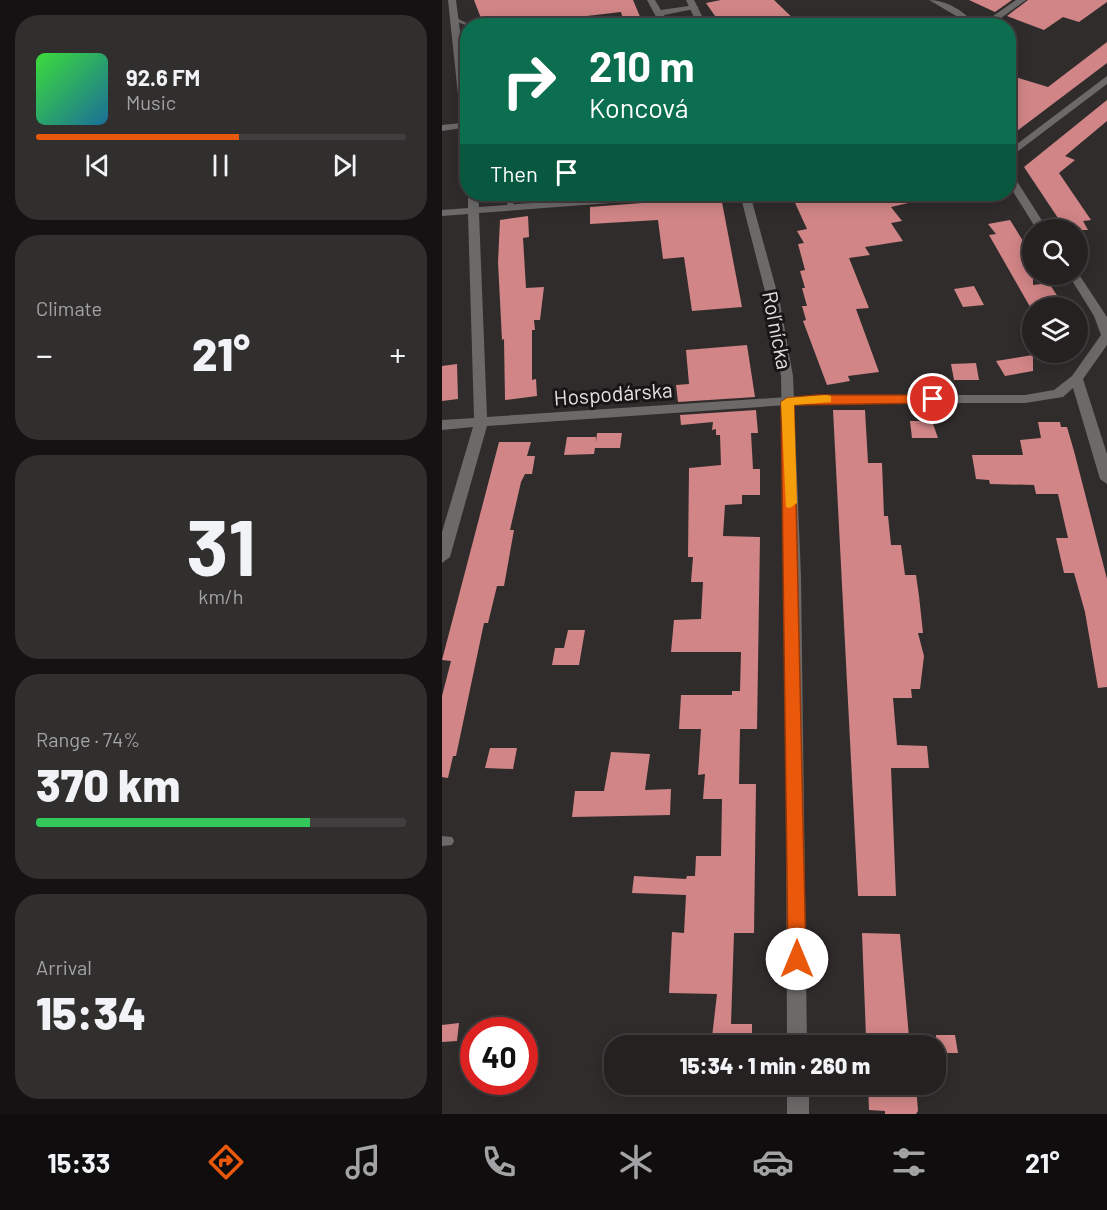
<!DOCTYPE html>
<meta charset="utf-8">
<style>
body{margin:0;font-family:Barlow,sans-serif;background:#312e2e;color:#f1f3f6;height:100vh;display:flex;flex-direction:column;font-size:22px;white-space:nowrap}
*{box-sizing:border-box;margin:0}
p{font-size:20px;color:#a3a3a5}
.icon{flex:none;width:33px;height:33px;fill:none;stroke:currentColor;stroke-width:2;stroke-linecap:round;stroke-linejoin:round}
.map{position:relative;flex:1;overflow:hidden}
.details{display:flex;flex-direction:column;gap:15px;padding:15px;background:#141212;width:442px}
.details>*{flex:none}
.banner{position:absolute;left:18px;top:18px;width:556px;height:183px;border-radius:24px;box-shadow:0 3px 15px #0003,0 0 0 2px #423e3f;background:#0b6e4f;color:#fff;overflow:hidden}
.fabs{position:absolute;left:580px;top:219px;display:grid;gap:12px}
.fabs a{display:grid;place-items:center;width:66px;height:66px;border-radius:50%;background:#252121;box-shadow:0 3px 15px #0003,0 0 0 2px #423e3f;font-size:30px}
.speed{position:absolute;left:18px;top:1017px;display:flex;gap:12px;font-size:30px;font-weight:700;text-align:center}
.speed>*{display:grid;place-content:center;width:78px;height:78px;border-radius:50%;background:#252121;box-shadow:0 3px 15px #0003,0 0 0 2px #423e3f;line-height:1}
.speed .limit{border:9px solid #d22;background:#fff;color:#111}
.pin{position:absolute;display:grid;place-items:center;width:51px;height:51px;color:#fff;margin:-26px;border:3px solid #fff;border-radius:50%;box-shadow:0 2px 6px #0007}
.me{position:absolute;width:66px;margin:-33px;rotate:0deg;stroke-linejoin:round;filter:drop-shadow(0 0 4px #0008)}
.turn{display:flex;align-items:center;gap:21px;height:126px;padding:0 30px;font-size:27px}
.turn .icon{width:78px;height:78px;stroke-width:2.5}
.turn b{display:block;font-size:42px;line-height:51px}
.then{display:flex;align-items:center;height:57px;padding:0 30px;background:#0003;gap:12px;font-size:22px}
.big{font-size:45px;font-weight:800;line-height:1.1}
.details .card{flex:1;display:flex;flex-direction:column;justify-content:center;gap:9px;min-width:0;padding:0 21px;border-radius:24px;background:#312e2e}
.details .dial{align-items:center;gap:0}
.dial b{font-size:78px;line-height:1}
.song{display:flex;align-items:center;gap:18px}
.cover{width:72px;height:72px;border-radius:9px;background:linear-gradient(135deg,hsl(120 70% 55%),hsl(200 70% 35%))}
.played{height:6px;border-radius:3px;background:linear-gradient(90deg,#ea580c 55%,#423e3f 55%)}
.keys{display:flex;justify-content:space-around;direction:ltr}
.heat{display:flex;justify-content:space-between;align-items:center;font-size:33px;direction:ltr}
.charge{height:9px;border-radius:4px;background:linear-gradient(90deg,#34c759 74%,#423e3f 0)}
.trip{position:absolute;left:162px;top:1035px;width:342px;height:60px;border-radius:24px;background:#252121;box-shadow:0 3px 15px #0003,0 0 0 2px #423e3f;font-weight:800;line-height:60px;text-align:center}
.dock{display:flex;height:96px;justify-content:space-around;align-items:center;background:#0f0d0d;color:#a3a3a5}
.dock .icon{width:42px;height:42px}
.dock .current{color:#ea580c}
.dock b{font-size:27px;color:#f1f3f6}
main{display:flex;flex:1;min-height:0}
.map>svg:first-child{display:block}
</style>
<main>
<section class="details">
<div class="card">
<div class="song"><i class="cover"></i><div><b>92.6 FM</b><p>Music</p></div></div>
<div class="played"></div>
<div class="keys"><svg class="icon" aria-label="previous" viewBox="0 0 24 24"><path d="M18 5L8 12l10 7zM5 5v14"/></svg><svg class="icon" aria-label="pause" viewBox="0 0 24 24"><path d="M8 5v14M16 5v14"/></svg><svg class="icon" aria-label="next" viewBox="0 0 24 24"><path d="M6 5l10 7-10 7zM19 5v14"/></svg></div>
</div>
<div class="card"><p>Climate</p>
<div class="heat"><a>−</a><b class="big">21°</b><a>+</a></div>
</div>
<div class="card dial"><b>31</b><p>km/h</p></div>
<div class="card"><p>Range · 74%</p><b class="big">370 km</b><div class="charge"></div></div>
<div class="card"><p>Arrival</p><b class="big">15:34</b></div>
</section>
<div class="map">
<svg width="665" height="1114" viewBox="0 0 665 1114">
<rect width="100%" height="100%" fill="#312c2c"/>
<g fill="#d18586">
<polygon points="32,0 191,0 202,26 183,26 179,12 102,21 104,26 42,26"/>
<polygon points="279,0 332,0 359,26 280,26 264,3"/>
<polygon points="527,0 570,0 553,12"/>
<polygon points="586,0 665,0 665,2 637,22 621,17 602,30 565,16"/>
<polygon points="665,42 665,63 567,137 567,75 606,87"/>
<polygon points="665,100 665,121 623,156 633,160 617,173 649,220 641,221 646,230 624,230 582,167"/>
<polygon points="349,194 475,194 475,201 449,207 460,221 449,223 461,241 423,247 428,255 407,258 427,308 414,309 437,372 406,376 408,381 385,385 361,321 364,320 360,306 365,306 360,288 363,288 358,271 363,270 356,244 362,243 355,231 365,229"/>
<polygon points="279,197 300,307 250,311 242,257 221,259 216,220 148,224 148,207"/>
<polygon points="86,216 87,237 81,238 84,288 102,287 98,320 92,320 93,330 90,330 90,380 94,379 95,396 63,400 62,339 60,340 56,262 58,220"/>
<polygon points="568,220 591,257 591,285 607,283 623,308 591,308 591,312 547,235 554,234 546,224"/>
<polygon points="532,286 542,305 521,307 512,289"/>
<polygon points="305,345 313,397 236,402 234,385 247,384 244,350"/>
<polygon points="591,355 591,371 563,376 554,361"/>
<polygon points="534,363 537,380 512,380 509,364"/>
<polygon points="15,364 16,399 0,401 0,366"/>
<polygon points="314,410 316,433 309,433 311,469 318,469 318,495 300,495 300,504 283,505 281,536 318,537 315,729 298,729 297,784 314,784 312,933 292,933 289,1024 310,1024 310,1046 269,1046 275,994 227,993 230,932 242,933 244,895 190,893 192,876 244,879 245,876 253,876 254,856 279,856 280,799 261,799 263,774 256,775 259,729 237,729 239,695 290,695 290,691 298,691 299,652 229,652 232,620 259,619 261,582 249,582 251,557 246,557 247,468 279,465 278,435 274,435 274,429 270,430 271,422 239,425 238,415"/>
<polygon points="391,410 423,410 426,463 440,463 442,516 446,516 449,545 459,545 463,575 474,575 477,596 481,633 476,633 482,656 478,689 469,689 470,698 451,698 455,745 485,746 487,768 449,768 454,896 416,896"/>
<polygon points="468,421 490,421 496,438 470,438"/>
<polygon points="596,422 618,422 619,427 625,427 632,451 665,579 665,687 656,688 643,612 632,573 622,573 614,538 626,538 616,494 594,494 592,485 548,484 547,480 534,479 530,455 581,455 578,440 599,438"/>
<polygon points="155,433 180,433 178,448 153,448 152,454 122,455 125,437 154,437 154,443"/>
<polygon points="57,442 89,442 85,456 93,456 90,474 83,474 79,482 68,530 72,530 62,586 55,586 46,623 42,623 14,756 11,756 6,778 0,777 0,696 9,661 0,660"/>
<polygon points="126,630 143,630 137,665 110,665 113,648 122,648"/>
<polygon points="48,748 75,748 71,769 43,768"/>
<polygon points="169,752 208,754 203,790 229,789 228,815 130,817 133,791 162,791"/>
<polygon points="420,933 458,934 467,1037 424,1037"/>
<polygon points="17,1023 15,1041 0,1042 0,1025"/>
<polygon points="494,1035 513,1035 516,1053 494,1053"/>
<polygon points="426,1084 474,1084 476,1111 474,1114 443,1114 443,1111 427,1110"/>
</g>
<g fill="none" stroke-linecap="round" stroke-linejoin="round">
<g fill="#6c6969" fill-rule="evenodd">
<polygon points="10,18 14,18 31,26 26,26 10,20"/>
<polygon points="66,194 72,194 71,208 68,210 65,208"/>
<polygon points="0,836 10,837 12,841 10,845 0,846"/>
</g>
<g fill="#6c6969" fill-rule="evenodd">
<polygon points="6,0 14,0 26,93 26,141 21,138 20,128 0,131 0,125 19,123"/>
<polygon points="205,0 213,0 219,10 253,5 257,8 222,15 228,26 219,26"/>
<path d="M487,0C503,0 525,11 532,26H523L521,20Z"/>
<polygon points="574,0 584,0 548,26 537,26"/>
<polygon points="665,76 665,84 567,158 567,150"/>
<polygon points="567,174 571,175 606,230 595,230 567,185"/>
<polygon points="26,194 36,194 37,207 212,194 252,194 247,197 37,213 45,417 375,395 583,395 612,390 630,376 659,335 652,316 626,274 636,273 665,317 665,345 641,379 665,454 665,484 658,479 631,388 621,397 583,403 375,403 45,426 8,557 0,563 0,532 31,427 0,430 0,420 32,418 26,214 0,216 0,210 26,208"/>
</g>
<g fill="#6c6969" fill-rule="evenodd">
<polygon points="244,0 252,0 265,26 256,26"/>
<polygon points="298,194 308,194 338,303 351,376 359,577 365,1046 345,1046 343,577 339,376 326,303"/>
<rect x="345" y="1084" width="22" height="30"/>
</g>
</g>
<polygon fill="#ea580c" stroke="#983908" stroke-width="1.5" points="375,395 491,395 497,399 491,403 352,405 364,959 362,966 355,968 349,966 346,959 339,402 345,398"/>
<polygon fill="#f59e0b" points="384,395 389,396 389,402 352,405 355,503 348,508 344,507 339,402 345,398"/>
<g text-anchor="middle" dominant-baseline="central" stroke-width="6" stroke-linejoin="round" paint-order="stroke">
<g font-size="21" fill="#e3e0e0" stroke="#171515">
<text transform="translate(336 330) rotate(79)">Roľnícka</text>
<text transform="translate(171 393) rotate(-4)">Hospodárska</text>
</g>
</g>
</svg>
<div class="fabs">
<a><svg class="icon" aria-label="search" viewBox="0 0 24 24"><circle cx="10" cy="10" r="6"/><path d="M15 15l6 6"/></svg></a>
<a><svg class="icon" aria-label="layers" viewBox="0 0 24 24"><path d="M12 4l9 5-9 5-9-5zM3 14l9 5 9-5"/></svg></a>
</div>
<div class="speed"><div class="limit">40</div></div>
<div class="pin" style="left:491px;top:399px;background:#d93025"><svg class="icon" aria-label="arrive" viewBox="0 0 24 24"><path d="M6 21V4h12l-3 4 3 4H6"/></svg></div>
<svg class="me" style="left:355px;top:959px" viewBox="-20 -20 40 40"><circle r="19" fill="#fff"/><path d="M0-13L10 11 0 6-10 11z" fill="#ea580c"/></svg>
<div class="trip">15:34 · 1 min · 260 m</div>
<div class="banner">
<div class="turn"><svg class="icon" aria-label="right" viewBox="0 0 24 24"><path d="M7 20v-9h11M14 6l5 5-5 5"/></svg><div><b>210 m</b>Koncová</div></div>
<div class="then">Then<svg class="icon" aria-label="arrive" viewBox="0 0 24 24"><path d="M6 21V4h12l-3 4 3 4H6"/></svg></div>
</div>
</div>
</main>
<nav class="dock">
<b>15:33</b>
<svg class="icon current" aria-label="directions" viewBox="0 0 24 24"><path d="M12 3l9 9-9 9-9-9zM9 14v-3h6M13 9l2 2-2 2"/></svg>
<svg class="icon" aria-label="music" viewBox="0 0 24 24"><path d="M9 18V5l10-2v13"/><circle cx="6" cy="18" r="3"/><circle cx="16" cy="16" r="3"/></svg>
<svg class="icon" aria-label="phone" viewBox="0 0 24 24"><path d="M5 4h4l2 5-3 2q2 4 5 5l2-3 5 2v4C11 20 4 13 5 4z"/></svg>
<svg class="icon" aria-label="climate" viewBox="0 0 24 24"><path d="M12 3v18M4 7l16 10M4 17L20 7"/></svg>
<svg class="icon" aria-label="car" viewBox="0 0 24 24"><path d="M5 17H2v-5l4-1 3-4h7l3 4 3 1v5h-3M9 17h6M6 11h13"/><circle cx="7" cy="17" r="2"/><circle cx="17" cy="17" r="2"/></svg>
<svg class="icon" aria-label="filters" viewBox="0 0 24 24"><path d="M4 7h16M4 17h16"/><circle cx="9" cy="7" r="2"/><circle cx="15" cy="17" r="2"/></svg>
<b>21°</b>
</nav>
